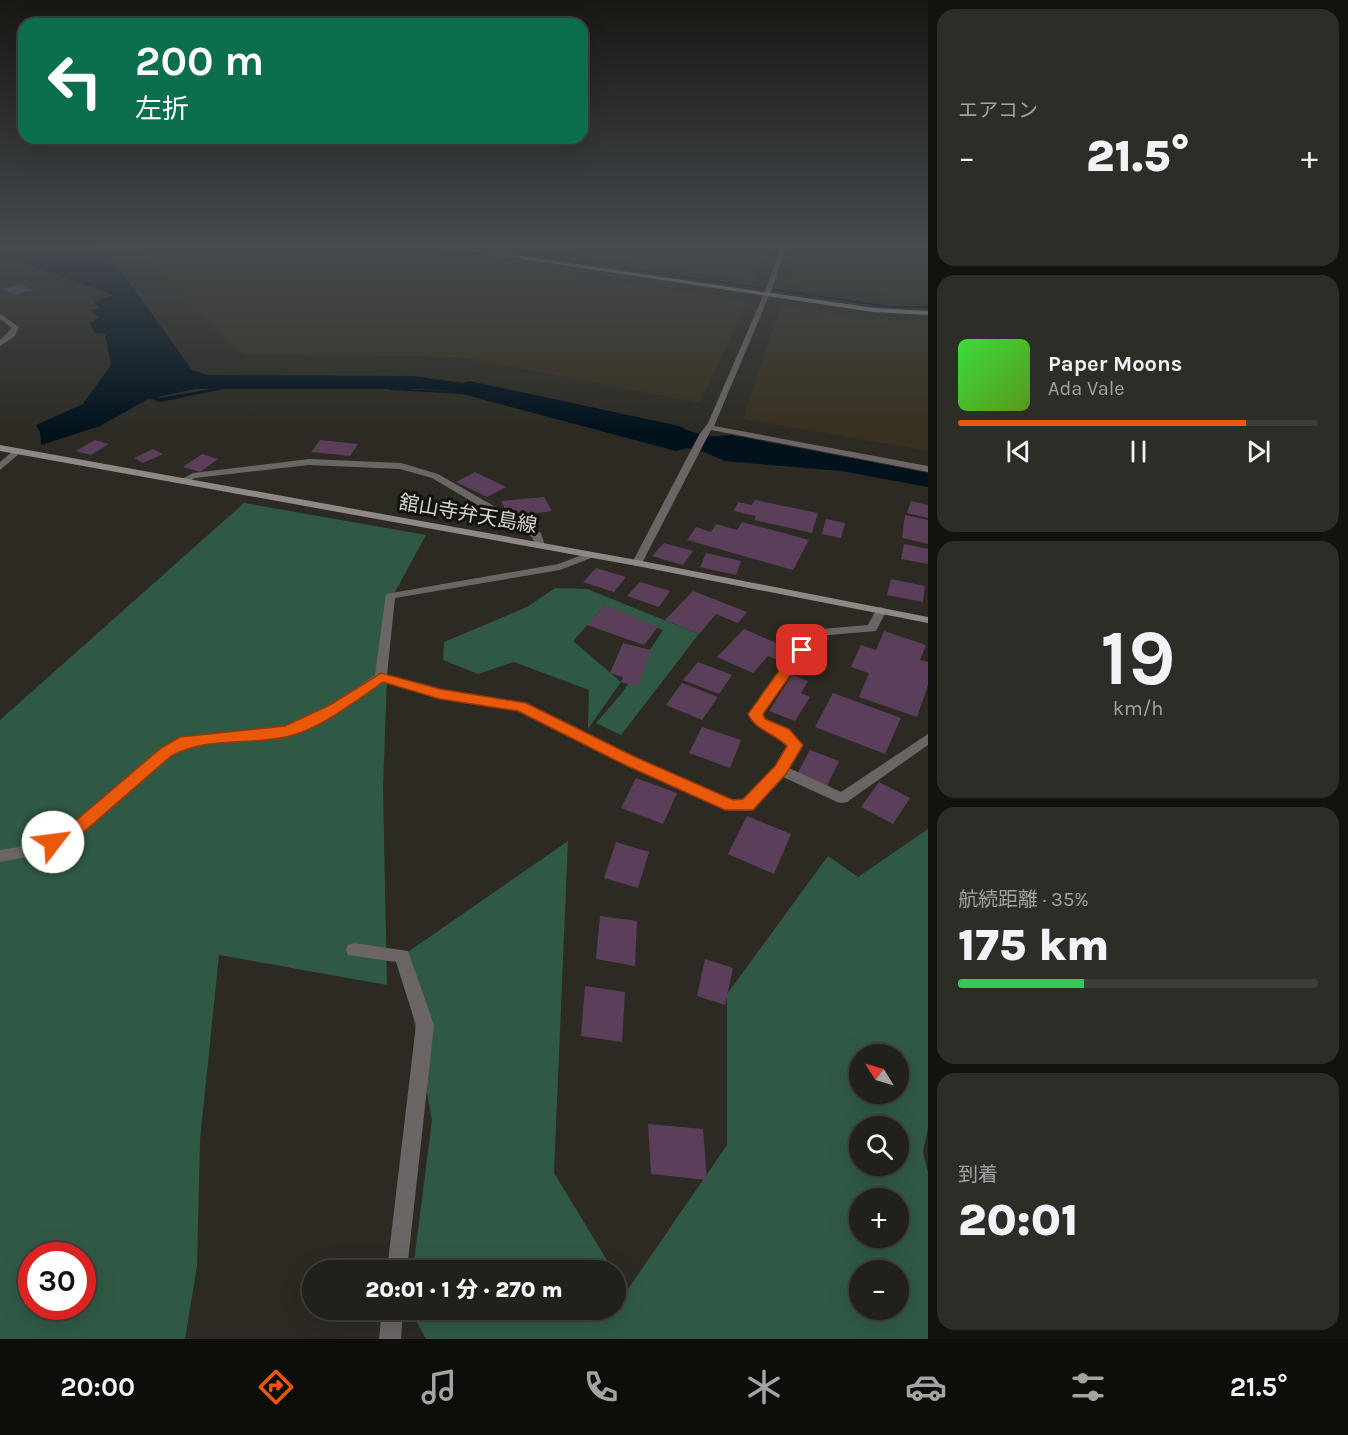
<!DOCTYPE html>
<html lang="ja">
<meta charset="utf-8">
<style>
body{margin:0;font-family:Karla,"Noto Sans JP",sans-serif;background:#2d2d27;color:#f1f3f6;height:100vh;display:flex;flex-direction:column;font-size:22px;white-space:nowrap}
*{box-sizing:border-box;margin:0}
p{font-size:20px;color:#a2a3a2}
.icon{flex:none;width:33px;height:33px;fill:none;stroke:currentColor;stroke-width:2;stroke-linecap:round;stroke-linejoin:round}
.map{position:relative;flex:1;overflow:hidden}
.drawer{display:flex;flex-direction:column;gap:9px;padding:9px;background:#12120e;width:420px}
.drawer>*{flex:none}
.banner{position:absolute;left:18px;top:18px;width:570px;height:126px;border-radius:18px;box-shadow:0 6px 24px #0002,0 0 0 2px #3e3e39;background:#0b6e4f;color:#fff;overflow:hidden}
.needle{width:39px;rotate:307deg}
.buttons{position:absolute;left:849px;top:1044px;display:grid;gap:12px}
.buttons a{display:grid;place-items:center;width:60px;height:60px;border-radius:50%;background:#21201a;box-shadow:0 6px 24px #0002,0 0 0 2px #3e3e39;font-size:30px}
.speed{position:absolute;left:18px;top:1242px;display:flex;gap:12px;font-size:30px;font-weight:700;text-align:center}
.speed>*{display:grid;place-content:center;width:78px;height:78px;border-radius:50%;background:#21201a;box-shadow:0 6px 24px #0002,0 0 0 2px #3e3e39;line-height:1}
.speed .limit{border:9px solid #d22;background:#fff;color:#111}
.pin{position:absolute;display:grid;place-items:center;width:51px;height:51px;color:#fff;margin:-26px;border-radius:12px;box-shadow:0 3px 9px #0006}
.me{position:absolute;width:66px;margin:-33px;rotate:60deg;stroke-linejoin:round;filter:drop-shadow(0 0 4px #0008)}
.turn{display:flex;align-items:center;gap:21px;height:126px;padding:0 18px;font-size:27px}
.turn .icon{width:78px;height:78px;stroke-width:2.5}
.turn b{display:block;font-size:42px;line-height:51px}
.big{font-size:45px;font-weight:800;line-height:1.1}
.drawer .card{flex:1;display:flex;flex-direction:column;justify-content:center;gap:9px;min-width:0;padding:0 21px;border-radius:18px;background:#2d2d27}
.drawer .dial{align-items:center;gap:0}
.dial b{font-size:78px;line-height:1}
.song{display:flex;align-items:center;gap:18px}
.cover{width:72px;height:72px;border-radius:9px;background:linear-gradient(135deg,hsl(120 70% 55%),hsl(90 70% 35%))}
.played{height:6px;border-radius:3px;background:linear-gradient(90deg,#ea580c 80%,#3e3e39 80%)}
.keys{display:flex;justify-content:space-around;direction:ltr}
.heat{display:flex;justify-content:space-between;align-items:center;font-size:33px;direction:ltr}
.charge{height:9px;border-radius:4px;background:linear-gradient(90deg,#34c759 35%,#3e3e39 0)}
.trip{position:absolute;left:302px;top:1260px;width:324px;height:60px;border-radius:30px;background:#21201a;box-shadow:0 6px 24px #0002,0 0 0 2px #3e3e39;font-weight:800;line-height:60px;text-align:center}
.tabs{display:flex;height:96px;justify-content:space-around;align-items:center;background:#0d0d0a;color:#a2a3a2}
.tabs .icon{width:42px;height:42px}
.tabs .selected{color:#ea580c}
.tabs b{font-size:27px;color:#f1f3f6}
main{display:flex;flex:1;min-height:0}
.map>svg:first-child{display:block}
</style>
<main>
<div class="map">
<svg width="928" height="1339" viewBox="0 0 928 1339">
<rect width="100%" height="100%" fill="#2c2a22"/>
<g fill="#383020">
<polygon points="136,245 368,245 747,301 700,403 461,357 248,355 236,351"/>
<polygon points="504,245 768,245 753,281"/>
<polygon points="800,245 928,245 928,298 818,291 793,286 790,279"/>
<polygon points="781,306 851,317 928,323 928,451 743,419"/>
</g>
<g fill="#305945" fill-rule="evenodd">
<path d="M244,503L426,535L395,592L390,597L383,788L387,985L219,955L200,1140L197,1266L185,1339H0V720ZM32,1256H82V1306H32Z"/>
<polygon points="555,588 587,589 699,634 621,735 596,723 622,693 663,630 605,605 573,641 621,682 588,729 589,690 514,662 478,674 443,660 444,642 527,607"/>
<path d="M928,829V1127L923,1152L928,1173V1339H426L410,1310H615V1274L626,1292L727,1145V994L828,856L858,877ZM860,1054H898V1094H860ZM860,1126H898V1166H860ZM860,1198H898V1238H860ZM860,1270H898V1310H860Z"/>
<polygon points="568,841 554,1173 613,1270 413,1270 432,1120 402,956"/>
</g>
<path fill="#01121d" d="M0,245H97L131,285L192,370L207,375L413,376L463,383L469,381L679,426C697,435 710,438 731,435L928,473V487L842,471L725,461L704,452L687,448L676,451L451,391L418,389H195L148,399L100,426L41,445L40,432L36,425L83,404L111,365L105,334L95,333L90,323L99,318L91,310L100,307L93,302L114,295L12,260L0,259Z"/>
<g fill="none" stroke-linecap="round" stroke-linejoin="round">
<g fill="#01121d" fill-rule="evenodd">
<polygon points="458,245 468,245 765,288 763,289"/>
<polygon points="775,289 891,306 928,306 928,308 891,308 776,291 775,291"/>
<polygon points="222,387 224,387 224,389 160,402 148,398 152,390 154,389 156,390 154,397 160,398"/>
<polygon points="388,388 465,392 467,393 465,394 390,390 388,389"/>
</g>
</g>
<g fill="#5b3f5a">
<polygon points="22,284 33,290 15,295 2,289"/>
<polygon points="95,440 109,444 91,455 76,451"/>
<polygon points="320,440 358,444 350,456 311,452"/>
<polygon points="153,449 163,454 143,463 134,458"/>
<polygon points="202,454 218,459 200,472 183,467"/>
<polygon points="475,472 506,487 487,497 456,482"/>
<polygon points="544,497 552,511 509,517 501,501"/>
<polygon points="755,500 818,513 812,533 754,520 756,516 734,511 738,502 752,505"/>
<polygon points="911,501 928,505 928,518 907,513"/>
<polygon points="905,515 928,520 928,544 902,538"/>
<polygon points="826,519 845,523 841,538 822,534"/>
<polygon points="742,522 809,540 793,570 687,540 696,527 711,532 716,524 737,530"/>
<polygon points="664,543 693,551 683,565 652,556"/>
<polygon points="904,544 928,549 928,564 901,559"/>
<polygon points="706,553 741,561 736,575 700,567"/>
<polygon points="596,568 626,577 614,592 583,582"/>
<polygon points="891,579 925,586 923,602 887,595"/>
<polygon points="640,582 670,591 659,607 627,596"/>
<polygon points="693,591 747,612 738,623 716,614 699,634 665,620"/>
<polygon points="605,605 658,627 644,645 587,625"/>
<polygon points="744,629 788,648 778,660 768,656 753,673 717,657"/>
<polygon points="884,631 926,645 920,660 928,662 928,685 917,717 859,697 869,673 851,667 861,645 876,650"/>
<polygon points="623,643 651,650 638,686 621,682 623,677 610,673"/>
<polygon points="698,662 732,675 719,694 683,680"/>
<polygon points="792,675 808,681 801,693 810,697 795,721 769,711"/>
<polygon points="682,683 718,697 702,720 666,705"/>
<polygon points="833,693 901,718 885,754 815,727"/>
<polygon points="702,727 741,740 730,768 689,753"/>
<polygon points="810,750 839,761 827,786 797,774"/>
<polygon points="636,778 677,793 663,824 621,808"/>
<polygon points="879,782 910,798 893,824 861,807"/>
<polygon points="747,816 791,834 774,874 728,854"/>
<polygon points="616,842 649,852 638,888 604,878"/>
<polygon points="600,916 637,921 635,966 596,959"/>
<polygon points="705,959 733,968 725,1005 697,996"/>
<polygon points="585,986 625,992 622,1042 581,1036"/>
<polygon points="648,1124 703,1129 707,1180 651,1174"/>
</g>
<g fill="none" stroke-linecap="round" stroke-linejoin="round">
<g fill="#6b6665" fill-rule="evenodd">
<polygon points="781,245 787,245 772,289 714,426 928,466 928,472 711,430 642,563 637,566 633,565 632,563 699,435 708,423 766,289"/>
<polygon points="0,314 19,327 15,336 0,346 0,340 12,328 0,319"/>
<polygon points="17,448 21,451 20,453 0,470 0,462"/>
<polygon points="309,459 401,463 438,474 541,533 545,546 544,548 536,548 532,537 432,478 400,469 309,465 195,478 183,484 178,481 193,473"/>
<path d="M590,552L595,555L594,557L560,570L395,598L387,675L440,690L525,704L633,757L732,801H744L776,766L788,746C775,732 757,731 749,714L751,711L809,630L868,625L877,608L881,607L887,610L876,631L817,636L761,714L764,719L788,730L802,745L789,768L841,792L928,734V745L847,802L842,803L837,802L783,777L752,810L747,811L726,810L623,763L518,711L440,698L383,682L339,711L293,734L188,745L171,755L77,836L39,855L0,862V850L32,845L67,828L161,749L180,738L286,727L331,705L375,675L386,594L558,564Z"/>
<polygon points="354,943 408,951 434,1025 407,1270 387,1270 416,1025 396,962 348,955 346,950 348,945"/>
<polygon points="382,1310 403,1310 401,1339 379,1339"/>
</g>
<g fill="#8f8886" fill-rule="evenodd">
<polygon points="431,245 446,245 873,308 928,311 928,315 873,312"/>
<polygon points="0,445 637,560 928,617 928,623 637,566 0,451"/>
</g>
</g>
<linearGradient id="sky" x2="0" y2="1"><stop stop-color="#181713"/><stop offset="0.57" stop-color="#454a4f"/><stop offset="1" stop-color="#454a4f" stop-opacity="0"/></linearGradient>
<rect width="928" height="432" fill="url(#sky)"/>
<path fill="#ea580c" stroke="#983908" stroke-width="1.5" d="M802,645L808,650L763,714L765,719L789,729L803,745L786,774L753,810H725L623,764L518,711L440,699L383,682C356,701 321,728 290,736C251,746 207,736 171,756L78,837L53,848L47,846L45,842L47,837L67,828L161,748L180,737L285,726L330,705L381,673L440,689L526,703L633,756L733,800L743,799L775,766L787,746C774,733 756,731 748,714L797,646Z"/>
<g text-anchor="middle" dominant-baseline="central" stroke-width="6" stroke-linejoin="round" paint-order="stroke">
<g font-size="20" fill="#d7d5d1" stroke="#13120f">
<text transform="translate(468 514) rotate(10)">舘山寺弁天島線</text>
</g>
</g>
</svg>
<div class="buttons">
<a><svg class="needle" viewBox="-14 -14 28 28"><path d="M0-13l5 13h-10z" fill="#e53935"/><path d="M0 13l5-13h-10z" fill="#a2a3a2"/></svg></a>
<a><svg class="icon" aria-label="search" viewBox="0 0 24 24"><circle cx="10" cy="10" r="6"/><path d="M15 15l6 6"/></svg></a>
<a>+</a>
<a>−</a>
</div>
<div class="speed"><div class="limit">30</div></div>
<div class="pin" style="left:802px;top:650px;background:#d93025"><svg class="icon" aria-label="arrive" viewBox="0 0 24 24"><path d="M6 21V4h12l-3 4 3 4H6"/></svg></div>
<svg class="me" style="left:53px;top:842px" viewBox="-20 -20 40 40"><circle r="19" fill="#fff"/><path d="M0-13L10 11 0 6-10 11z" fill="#ea580c"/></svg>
<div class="trip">20:01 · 1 分 · 270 m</div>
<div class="banner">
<div class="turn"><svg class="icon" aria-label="left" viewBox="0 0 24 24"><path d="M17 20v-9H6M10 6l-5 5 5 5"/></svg><div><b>200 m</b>左折</div></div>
</div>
</div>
<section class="drawer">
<div class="card"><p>エアコン</p>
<div class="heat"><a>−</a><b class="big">21.5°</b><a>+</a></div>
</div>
<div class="card">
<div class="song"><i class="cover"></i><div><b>Paper Moons</b><p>Ada Vale</p></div></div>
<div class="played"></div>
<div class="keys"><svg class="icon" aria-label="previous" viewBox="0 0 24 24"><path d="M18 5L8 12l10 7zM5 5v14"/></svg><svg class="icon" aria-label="pause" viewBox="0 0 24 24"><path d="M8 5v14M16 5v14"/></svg><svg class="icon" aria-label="next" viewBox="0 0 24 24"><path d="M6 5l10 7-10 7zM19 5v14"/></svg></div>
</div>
<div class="card dial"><b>19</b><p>km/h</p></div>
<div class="card"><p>航続距離 · 35%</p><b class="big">175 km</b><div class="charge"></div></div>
<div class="card"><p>到着</p><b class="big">20:01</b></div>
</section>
</main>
<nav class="tabs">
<b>20:00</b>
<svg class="icon selected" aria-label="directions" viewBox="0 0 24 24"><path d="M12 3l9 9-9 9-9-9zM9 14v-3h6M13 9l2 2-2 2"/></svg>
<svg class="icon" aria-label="music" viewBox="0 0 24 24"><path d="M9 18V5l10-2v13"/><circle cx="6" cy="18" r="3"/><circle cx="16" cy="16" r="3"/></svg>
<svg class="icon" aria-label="phone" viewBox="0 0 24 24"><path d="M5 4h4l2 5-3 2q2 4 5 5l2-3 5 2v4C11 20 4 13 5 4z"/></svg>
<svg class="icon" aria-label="climate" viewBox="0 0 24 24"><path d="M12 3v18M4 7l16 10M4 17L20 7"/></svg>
<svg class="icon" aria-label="car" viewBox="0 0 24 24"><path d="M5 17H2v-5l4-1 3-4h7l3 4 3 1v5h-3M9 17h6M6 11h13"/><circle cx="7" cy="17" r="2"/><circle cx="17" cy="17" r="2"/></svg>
<svg class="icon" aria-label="filters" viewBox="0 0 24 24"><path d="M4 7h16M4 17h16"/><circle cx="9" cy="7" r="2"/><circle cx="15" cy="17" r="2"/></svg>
<b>21.5°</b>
</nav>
